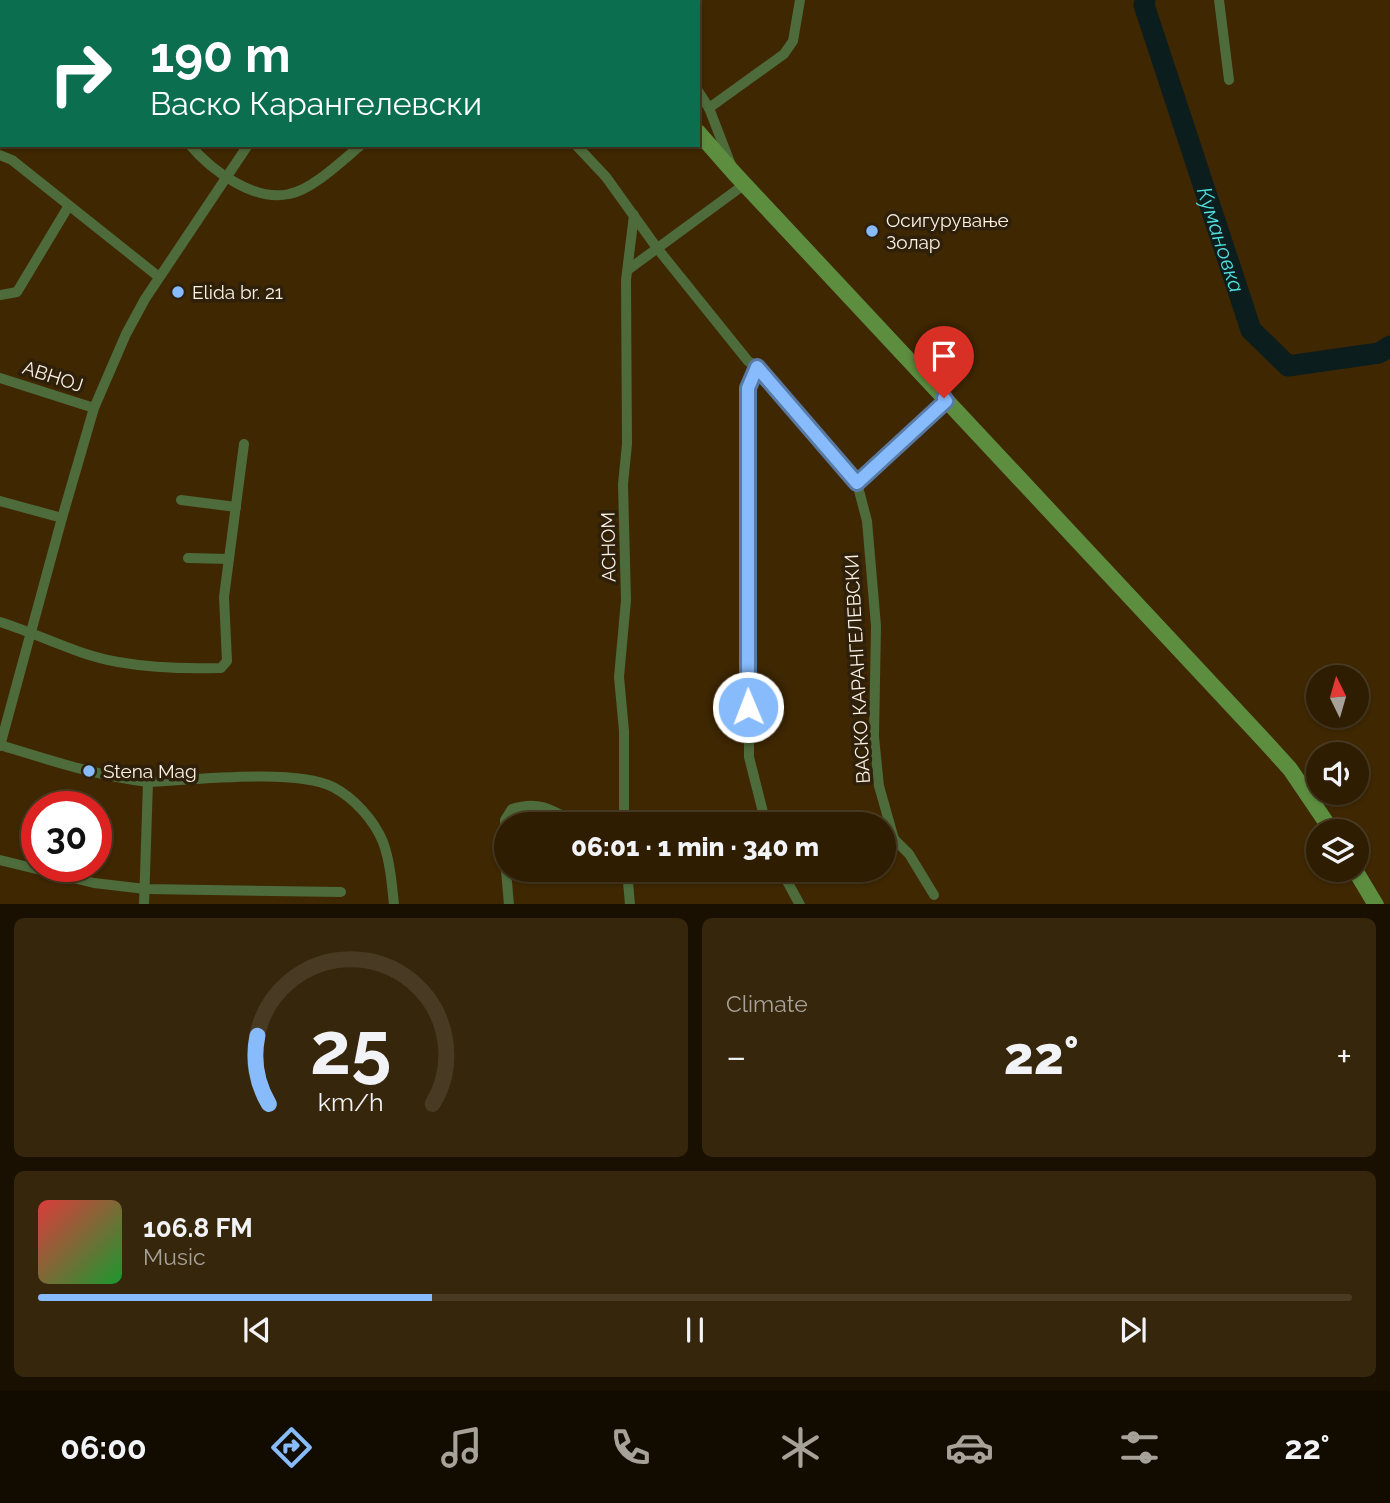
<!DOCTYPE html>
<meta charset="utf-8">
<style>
body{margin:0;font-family:Raleway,sans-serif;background:#36260b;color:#f1f3f6;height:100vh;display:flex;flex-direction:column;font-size:26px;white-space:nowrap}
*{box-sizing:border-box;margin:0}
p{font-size:23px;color:#a7a299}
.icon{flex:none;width:38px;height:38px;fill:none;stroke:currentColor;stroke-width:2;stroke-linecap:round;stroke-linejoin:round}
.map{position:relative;height:904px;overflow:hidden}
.drawer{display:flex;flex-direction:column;gap:14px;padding:14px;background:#191001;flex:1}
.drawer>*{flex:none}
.banner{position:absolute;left:0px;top:0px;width:700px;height:147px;box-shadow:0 2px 5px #0004,0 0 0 2px #493b23;background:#0b6e4f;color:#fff;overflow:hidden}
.needle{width:46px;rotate:355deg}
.controls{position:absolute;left:1306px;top:665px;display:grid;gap:14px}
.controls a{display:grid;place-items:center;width:63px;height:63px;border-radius:50%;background:#2e1d01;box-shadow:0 2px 5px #0004,0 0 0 2px #493b23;font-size:35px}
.speed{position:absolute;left:21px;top:791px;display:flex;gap:14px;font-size:35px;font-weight:700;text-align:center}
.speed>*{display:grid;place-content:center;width:91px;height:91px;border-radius:50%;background:#2e1d01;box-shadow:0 2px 5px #0004,0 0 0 2px #493b23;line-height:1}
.speed .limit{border:10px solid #d22;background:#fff;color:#111}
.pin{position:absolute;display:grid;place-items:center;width:60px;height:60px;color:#fff;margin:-72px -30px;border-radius:50% 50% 50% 0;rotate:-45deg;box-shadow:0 0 7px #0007}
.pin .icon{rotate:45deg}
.me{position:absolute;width:77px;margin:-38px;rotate:359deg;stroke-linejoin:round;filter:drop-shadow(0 0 5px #0008)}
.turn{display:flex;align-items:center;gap:24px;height:147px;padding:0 35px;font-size:32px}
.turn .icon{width:91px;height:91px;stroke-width:2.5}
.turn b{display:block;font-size:49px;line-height:60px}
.big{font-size:52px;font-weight:800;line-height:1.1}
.drawer .tile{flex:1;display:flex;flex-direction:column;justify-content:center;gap:10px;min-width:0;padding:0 24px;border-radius:10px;background:#36260b}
.drawer .dial{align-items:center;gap:0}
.dial svg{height:182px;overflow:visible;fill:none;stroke:#493b23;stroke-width:7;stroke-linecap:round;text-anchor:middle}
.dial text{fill:#f1f3f6;stroke:none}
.song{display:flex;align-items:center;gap:21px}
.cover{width:84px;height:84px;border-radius:10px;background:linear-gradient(135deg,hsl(0 70% 55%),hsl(130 70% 35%))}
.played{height:7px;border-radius:4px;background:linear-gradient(90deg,#87bbfc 30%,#493b23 30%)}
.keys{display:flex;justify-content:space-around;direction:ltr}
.heat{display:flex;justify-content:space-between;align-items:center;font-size:38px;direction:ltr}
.drawer .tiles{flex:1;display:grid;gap:14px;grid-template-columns:1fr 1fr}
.tile:last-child{grid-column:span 2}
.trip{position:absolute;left:494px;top:812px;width:402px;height:70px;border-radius:35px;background:#2e1d01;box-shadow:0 2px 5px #0004,0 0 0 2px #493b23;font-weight:800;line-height:70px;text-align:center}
.dock{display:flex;height:112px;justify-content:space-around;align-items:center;background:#120c00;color:#a7a299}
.dock .icon{width:49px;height:49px}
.dock .on{color:#87bbfc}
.dock b{font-size:32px;color:#f1f3f6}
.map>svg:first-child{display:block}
</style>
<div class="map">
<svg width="1390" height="905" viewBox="0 0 1390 905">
<rect width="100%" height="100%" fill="#3e2701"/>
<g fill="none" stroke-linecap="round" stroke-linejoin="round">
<path stroke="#0b1d1d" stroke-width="21" id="s1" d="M1145,0L1144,5L1251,330L1288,366L1379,353L1390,346"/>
<g stroke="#4d6b3b" stroke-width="10">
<polyline points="286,0 288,2"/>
<polyline points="1219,0 1229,80"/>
<polyline points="392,2 395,0"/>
<polyline points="0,16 2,16"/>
<polyline points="698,91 709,108 731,165"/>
<polyline points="709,108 784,54 793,41 800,0"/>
<path d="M190,145C211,170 254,202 289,194C312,190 343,160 361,145"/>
<polyline points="576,145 606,177 657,248 748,361 757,367 748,388 749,757 766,824"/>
<polyline points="0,155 12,160 159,277"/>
<polyline points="629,269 745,184"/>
<polyline points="0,295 17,292 68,207"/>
<polyline points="757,367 857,483 867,521 876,626 874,737 879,786 894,839"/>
<polyline points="0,378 94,408"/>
<polyline points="857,483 946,401"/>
<polyline points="181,500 236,507"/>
<polyline points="0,501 62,518"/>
<polyline points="188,558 229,559"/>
<path d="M0,622C39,634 77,655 118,662C152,668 187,669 221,668L227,661L224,597L244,444"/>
<path d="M0,745C49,760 97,776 148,782C191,780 297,768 333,787C354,798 374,820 383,842C390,861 392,884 394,905"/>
<polyline points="0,746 62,518 94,408 126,334 145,299 248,145"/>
<polyline points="624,824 624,731 619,677 626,600 623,484 627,444 626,280 634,215"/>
<polyline points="884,842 894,839 909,854 934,895"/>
<polyline points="0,860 94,883 145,889 341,892"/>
<path d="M506,864L505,820L512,809C539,800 553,810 577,824"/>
<polyline points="506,870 509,905"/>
<polyline points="627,870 630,905"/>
<polyline points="713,870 770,870"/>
<polyline points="781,870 800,905"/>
<polyline points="144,905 148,782"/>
</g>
<g stroke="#5d8e3f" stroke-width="16">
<polyline points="583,0 584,2"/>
<polyline points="600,0 601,2"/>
<polyline points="698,132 734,173 1260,736 1290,769 1332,831"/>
<polyline points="1355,870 1376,905"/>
</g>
</g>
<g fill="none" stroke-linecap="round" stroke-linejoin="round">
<g stroke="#587aa4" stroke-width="18">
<polyline id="route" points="748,707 748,388 757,367 857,483 946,401 944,398"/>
</g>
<use href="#route" stroke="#87bbfc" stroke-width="12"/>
</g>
<g fill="#87bbfc" stroke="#2e200a" stroke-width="2.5">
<circle cx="872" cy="231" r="7"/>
<circle cx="178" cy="292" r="7"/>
<circle cx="89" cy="771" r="7"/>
</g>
<g text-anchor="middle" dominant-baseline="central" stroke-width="7" stroke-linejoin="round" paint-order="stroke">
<g font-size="19" fill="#fcf2e5" stroke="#2e200a" text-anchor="start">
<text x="886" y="220">Осигурување<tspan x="886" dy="22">Золар</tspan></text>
<text x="192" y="292">Elida br. 21</text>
<text x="103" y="771">Stena Mag</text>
</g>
<g font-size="19" fill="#fcf2e5" stroke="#2e200a">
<text transform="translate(53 376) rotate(18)">АВНОЈ</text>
<text transform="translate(608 547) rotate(-91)">АСНОМ</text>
<text transform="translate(857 669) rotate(-93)">ВАСКО КАРАНГЕЛЕВСКИ</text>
</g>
<g font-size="21" font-style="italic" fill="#52dfde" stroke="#2e200a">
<text stroke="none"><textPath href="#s1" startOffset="252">Кумановка</textPath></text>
</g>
</g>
</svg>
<div class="controls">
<a><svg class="needle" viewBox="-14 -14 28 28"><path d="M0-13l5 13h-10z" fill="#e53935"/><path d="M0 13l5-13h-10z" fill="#a7a299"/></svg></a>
<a><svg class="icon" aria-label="sound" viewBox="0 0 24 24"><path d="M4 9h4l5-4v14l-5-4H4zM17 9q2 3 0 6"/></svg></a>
<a><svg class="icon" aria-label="layers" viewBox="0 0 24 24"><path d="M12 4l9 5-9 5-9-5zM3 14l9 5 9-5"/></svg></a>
</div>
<div class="speed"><div class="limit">30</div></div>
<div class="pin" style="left:944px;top:398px;background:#d93025"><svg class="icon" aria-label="arrive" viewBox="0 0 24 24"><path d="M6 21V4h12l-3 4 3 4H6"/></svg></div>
<svg class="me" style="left:748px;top:707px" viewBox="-20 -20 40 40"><circle r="17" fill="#87bbfc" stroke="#fff" stroke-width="3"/><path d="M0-11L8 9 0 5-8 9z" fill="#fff"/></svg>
<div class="trip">06:01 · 1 min · 340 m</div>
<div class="banner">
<div class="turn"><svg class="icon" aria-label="right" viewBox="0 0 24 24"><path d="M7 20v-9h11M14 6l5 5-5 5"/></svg><div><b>190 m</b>Васко Карангелевски</div></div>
</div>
</div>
<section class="drawer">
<div class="tiles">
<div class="tile dial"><svg viewBox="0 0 100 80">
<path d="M14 69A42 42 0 1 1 86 69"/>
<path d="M14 69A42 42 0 0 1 9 39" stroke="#87bbfc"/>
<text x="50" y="56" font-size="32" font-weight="700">25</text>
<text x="50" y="72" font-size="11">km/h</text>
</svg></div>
<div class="tile"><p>Climate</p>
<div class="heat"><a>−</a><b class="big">22°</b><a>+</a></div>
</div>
<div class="tile">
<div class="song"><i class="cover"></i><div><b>106.8 FM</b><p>Music</p></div></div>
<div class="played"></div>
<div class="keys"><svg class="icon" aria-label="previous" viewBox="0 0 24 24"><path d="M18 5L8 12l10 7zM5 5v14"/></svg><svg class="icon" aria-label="pause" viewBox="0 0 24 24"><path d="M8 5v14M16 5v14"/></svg><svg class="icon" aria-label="next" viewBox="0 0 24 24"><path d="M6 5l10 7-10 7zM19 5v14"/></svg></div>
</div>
</div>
</section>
<nav class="dock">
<b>06:00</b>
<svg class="icon on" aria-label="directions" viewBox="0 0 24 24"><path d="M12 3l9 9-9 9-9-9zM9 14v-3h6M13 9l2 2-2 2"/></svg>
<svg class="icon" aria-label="music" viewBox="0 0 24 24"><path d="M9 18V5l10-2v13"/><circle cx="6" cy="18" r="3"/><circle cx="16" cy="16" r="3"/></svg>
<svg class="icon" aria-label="phone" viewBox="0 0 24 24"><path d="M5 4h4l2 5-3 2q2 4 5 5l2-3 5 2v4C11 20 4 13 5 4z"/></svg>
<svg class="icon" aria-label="climate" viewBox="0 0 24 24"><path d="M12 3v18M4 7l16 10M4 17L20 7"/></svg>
<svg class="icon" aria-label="car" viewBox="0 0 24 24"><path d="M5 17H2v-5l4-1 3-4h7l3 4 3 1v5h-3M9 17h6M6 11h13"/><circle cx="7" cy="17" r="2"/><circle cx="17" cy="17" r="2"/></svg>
<svg class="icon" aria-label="filters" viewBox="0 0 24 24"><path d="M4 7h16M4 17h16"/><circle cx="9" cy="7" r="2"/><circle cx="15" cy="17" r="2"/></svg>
<b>22°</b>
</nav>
